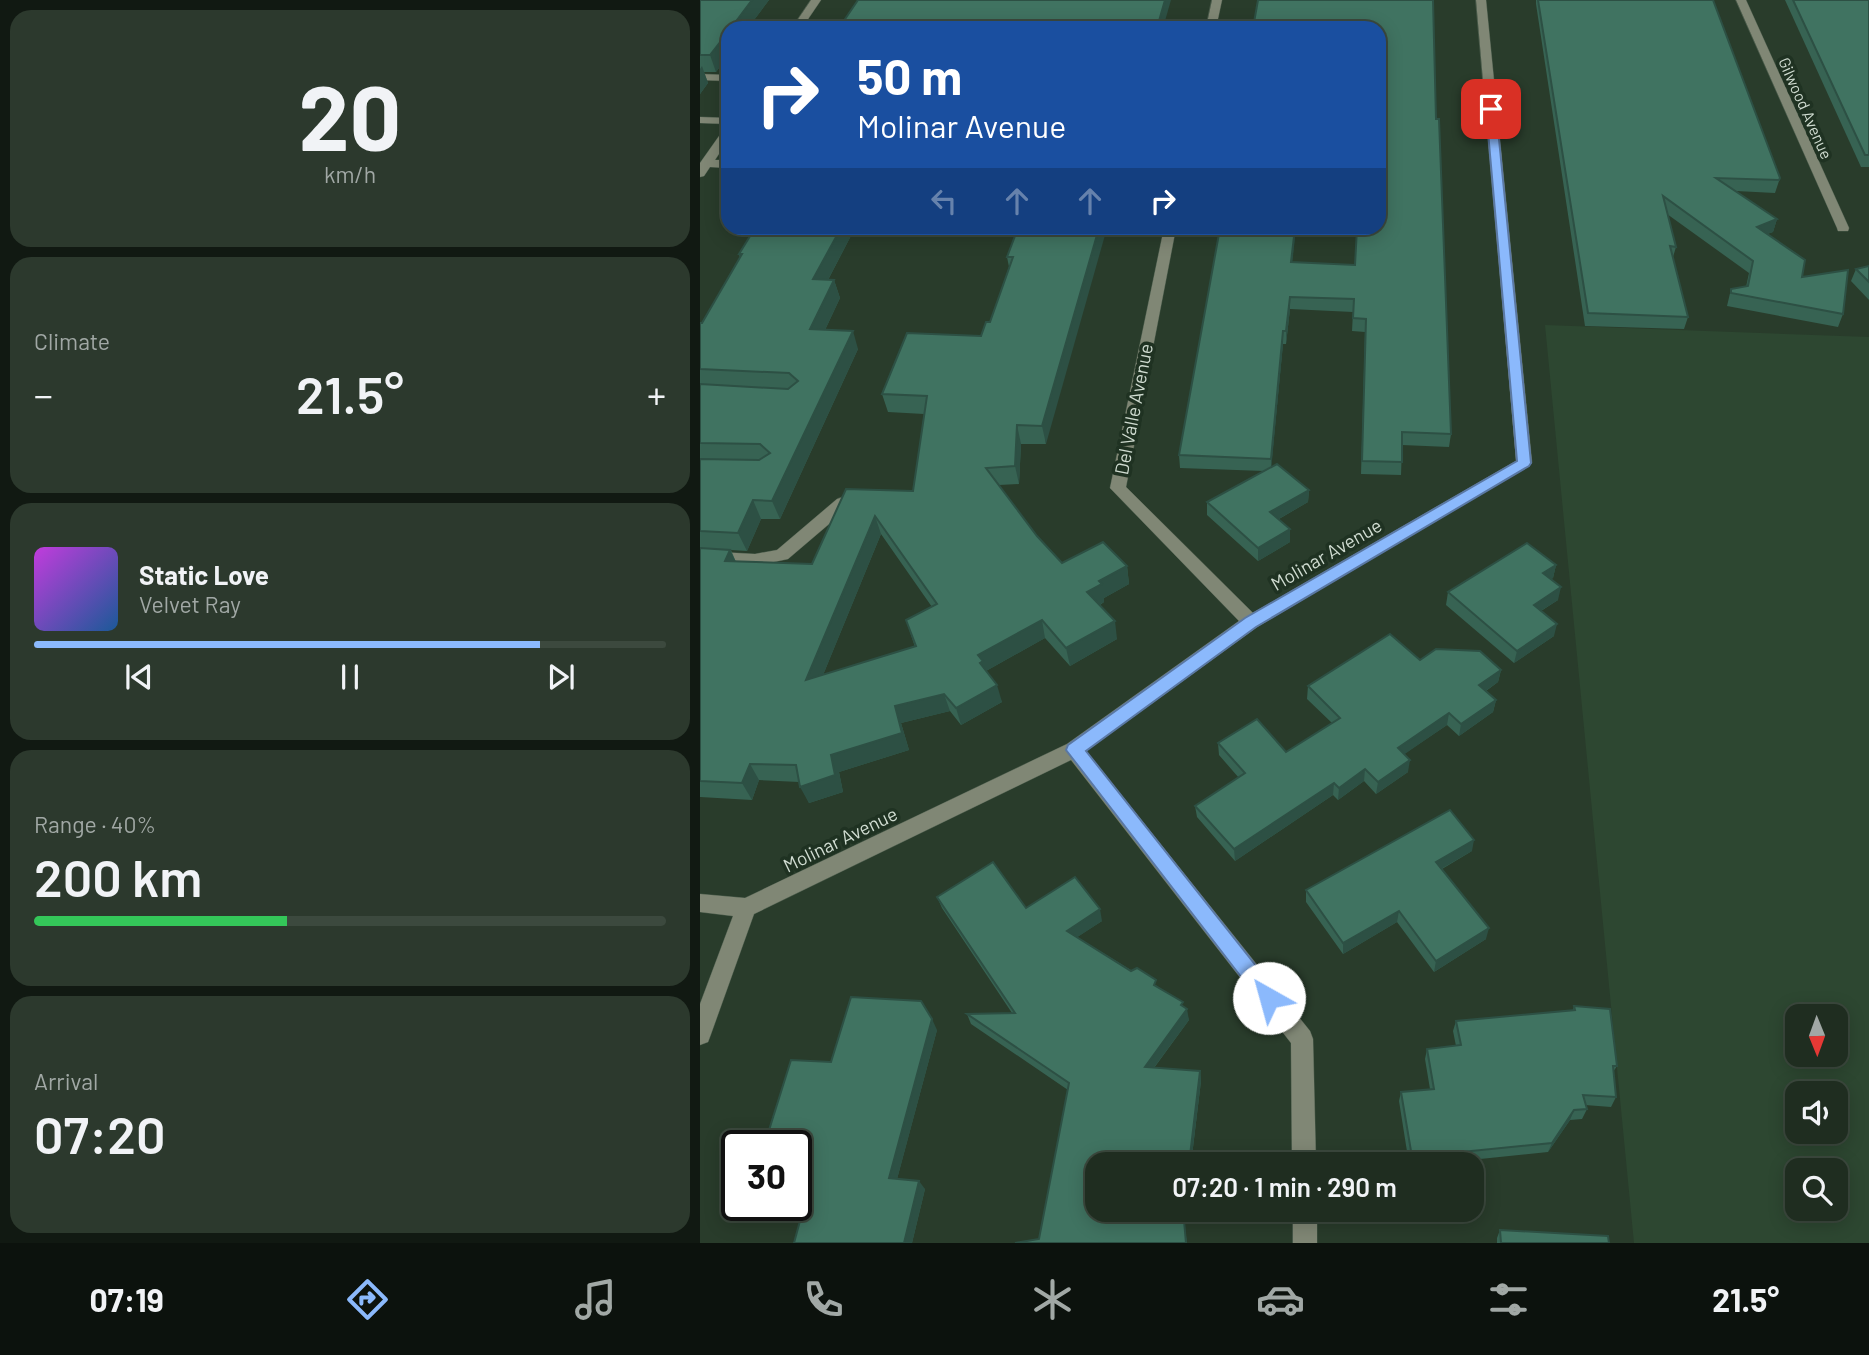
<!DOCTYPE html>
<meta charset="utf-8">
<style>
body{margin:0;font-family:Barlow,sans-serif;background:#2c392d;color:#f1f3f6;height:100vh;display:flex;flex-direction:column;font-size:26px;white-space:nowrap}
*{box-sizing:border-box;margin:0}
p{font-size:23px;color:#a1a8a5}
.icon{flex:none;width:38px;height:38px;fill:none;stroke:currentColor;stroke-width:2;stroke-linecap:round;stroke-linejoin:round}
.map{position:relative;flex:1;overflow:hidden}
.drawer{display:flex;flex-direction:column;gap:10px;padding:10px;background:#111912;width:700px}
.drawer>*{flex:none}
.guide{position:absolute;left:21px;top:21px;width:665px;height:214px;border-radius:21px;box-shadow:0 4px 18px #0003,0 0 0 2px #3c493e;background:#1a4fa0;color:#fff;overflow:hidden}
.needle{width:46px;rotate:179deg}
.buttons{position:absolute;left:1085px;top:1004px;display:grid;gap:14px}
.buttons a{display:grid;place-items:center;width:63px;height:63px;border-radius:14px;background:#1f2d20;box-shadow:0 4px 18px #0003,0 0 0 2px #3c493e;font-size:35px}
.speed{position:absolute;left:21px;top:1130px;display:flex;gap:14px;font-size:35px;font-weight:700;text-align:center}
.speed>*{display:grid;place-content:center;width:91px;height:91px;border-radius:50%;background:#1f2d20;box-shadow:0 4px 18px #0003,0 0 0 2px #3c493e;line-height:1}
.speed .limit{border:4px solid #111;border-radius:10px;background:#fff;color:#111}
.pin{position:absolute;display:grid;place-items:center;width:60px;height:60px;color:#fff;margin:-30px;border-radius:14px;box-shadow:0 4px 10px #0006}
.me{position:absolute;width:77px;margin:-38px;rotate:322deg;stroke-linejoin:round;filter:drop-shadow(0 0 5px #0008)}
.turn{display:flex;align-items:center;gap:24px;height:147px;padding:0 21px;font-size:32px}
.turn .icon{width:91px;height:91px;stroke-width:2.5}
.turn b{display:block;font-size:49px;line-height:60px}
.lanes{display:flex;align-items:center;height:66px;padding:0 21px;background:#0003;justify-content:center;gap:35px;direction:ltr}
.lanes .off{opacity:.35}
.big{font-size:52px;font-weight:600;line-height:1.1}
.drawer .widget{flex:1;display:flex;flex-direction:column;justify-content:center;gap:10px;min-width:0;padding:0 24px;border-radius:21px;background:#2c392d}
.drawer .dial{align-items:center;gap:0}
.dial b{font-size:91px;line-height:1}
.song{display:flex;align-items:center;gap:21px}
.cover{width:84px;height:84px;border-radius:10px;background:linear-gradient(135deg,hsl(290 70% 55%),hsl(210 70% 35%))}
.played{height:7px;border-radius:4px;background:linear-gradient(90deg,#8bb9fc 80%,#3c493e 80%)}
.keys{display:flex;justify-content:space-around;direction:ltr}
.heat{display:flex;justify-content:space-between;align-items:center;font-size:38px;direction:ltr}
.charge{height:10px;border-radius:5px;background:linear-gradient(90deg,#34c759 40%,#3c493e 0)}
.trip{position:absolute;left:385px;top:1152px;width:399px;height:70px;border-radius:21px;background:#1f2d20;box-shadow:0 4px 18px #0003,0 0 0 2px #3c493e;font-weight:600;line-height:70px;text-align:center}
.dock{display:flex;height:112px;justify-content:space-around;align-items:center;background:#0c120d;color:#a1a8a5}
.dock .icon{width:49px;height:49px}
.dock .current{color:#8bb9fc}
.dock b{font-size:32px;color:#f1f3f6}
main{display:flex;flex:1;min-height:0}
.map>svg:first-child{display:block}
</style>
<main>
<section class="drawer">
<div class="widget dial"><b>20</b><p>km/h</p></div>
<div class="widget"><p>Climate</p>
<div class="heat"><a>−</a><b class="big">21.5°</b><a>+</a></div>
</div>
<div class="widget">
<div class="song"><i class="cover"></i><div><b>Static Love</b><p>Velvet Ray</p></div></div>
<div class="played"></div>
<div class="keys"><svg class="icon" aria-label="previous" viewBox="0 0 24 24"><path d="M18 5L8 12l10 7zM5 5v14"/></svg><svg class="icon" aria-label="pause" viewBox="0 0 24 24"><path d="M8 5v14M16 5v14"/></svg><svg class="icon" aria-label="next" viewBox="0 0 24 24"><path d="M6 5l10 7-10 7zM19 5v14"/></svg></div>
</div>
<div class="widget"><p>Range · 40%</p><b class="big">200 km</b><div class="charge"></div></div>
<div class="widget"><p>Arrival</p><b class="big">07:20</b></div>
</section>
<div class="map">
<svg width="1169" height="1243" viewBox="0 0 1169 1243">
<rect width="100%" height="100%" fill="#293c2b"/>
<path fill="#2d4731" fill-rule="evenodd" d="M845,325L1169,337V1243H934ZM1097,1017H1136V1055H1097ZM1097,1094H1136V1132H1097ZM1097,1171H1136V1209H1097Z"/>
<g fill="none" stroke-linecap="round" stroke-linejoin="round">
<g stroke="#475949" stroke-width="1">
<g id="minor">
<polygon points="111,0 121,0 102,28 92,28"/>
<polygon points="512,0 522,0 516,28 506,28"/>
<polygon points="776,0 786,0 832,463 557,627 386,751 610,1031 613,1039 616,1164 592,1164 591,1043 371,760 54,914 11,1034 8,1042 0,1045 0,1004 33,916 0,912 0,894 45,898 367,744 539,621 410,488 464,228 476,228 426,487 553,613 816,461"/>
<polygon points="1036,0 1046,0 1149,228 1148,231 1138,231 1137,228"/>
<polygon points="0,74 28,75 28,81 0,80"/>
<polygon points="0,117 28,118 28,124 0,123"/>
<polygon points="28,128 28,140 15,160 28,160 28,168 10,167 4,176 0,177 0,163 24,129"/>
<polygon points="143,497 151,503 149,507 88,559 55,566 0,563 0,551 55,554 77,550 137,499"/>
<rect x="593" y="1209" width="24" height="34"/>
</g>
</g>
<use href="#minor" fill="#808775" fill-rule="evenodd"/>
</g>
<g fill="#376353" fill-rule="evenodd">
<polygon points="0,0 69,0 48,28 28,28 28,56 16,72 4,72 8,83 0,94"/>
<polygon points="836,0 1013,0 1080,178 1075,193 1036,191 1077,219 1073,232 1067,234 1102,277 1143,314 1138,327 1027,306 1031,289 1046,287 1049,273 967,214 976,247 973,257 988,317 984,329 885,326 836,4"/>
<polygon points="1085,0 1169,0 1169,167 1161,167"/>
<polygon points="736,119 751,434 749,447 702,445 701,475 661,474 665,332 652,331 653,312 590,309 586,344 583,344 571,467 609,490 608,502 579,519 590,542 558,561 507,515 507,502 564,471 480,468 479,455 592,263 655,265"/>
<path d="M155,228L128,280H134L140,298L125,330L158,349L80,519H61L47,551L31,550L36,562L112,564L146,489L213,491L224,414L188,412L182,394L281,336L290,322L309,267L307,257L318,228L346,444H321L319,484L299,485L337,536L362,563L427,566L429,584L404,598V602L400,605L417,639L370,666L345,638L286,671L302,702L261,725L250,711L201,723L209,750L139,772L143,792L109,803L99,782L59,780L52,800L0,797V323H2L40,258L39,254ZM181,534L232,607L206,620L215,647L123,675Z"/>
<polygon points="1169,266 1169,300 1151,281 1156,269"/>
<polygon points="856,565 853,578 851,579 858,600 841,611 854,636 814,663 746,605 748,592"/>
<polygon points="720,660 801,670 798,682 786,691 796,700 793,712 759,736 747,725 704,754 708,772 676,794 664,781 638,800 633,795 535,861 497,817 495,806 539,778 519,755 518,743 586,752 632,723 607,699 608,686"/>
<polygon points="772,851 742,869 786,939 734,972 697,922 643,954 606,902 606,890"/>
<polygon points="237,897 326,908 402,921 377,937 457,986 484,1007 489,1020 454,1068 500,1071 501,1081 491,1164 397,1164 397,1209 486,1209 484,1221 487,1243 315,1243 339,1239 368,1090 271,1024 267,1014 312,1013 242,908"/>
<polygon points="874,1006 917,1066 913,1072 916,1097 911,1107 885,1105 887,1109 882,1119 870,1120 848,1152 732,1164 709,1164 699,1101 701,1092 730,1089 725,1059 727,1049 756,1046 753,1031 756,1021 873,1010"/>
<polygon points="237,1030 197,1179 225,1189 212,1243 94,1243 102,1214 49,1211 44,1206 96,1206 64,1146 131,1062"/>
<polygon points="800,1230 909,1243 797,1243 797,1238"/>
</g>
<g fill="#2d5044">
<polygon points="52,0 69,0 48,28 31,28"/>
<polygon points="465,0 471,0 463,28 457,28"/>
<polygon points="28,32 28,56 16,72 10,55"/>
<polygon points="2,66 8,83 0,94 0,69"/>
<polygon points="1077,219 1073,232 1053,239 1057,227"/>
<polygon points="141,228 155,228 119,297 113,279"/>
<polygon points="399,228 407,228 346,444 342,426"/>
<polygon points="595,228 596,228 591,275 591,262"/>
<polygon points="134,280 140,298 117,347 110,329"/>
<polygon points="590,297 590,309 586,344 586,331"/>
<polygon points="153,331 158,349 80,519 72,501"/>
<polygon points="583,331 583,344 571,471 571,459"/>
<polygon points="317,425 321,444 319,484 315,466"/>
<polygon points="609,490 608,502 570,524 570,512"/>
<polygon points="53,500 61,519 47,551 38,533"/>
<polygon points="175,516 181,534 114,697 106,680"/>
<polygon points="590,529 590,542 558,561 558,548"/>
<polygon points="30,550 39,568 25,561"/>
<polygon points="856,565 853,578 840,585 843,573"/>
<polygon points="427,566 429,584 404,598 404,602 391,610 387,592 399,581"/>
<polygon points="861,587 858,600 831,617 834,605"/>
<polygon points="342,620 345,638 286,671 285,681 278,655"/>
<polygon points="415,621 417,639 370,666 366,648"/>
<polygon points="857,624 854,636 814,663 817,651"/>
<polygon points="801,670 798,682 777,697 779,685"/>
<polygon points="297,685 302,702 261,725 256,708"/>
<polygon points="244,694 250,711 201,723 209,750 139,772 143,792 109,803 100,787 131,755 195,706"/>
<polygon points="796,700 793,712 759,736 761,724"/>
<polygon points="749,713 747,725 696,760 698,748"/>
<polygon points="710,760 708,772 676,794 678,782"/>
<polygon points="50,764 59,780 52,800 42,783"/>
<polygon points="665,769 664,781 638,800 639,788"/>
<polygon points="634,783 633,795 535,861 534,849"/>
<polygon points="774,840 772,851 734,873 736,862"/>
<polygon points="400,909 402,921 370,942 367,931"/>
<polygon points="699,911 697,922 643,954 643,943"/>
<polygon points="789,928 786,939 734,972 736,961"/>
<polygon points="487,1009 489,1020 447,1077 445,1067"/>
<polygon points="232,1019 237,1030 195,1187 189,1178"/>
<polygon points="500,1071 501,1081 491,1164 489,1164"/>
<polygon points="874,1110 870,1120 848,1152 852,1143"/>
<polygon points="219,1181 225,1189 212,1243 204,1243"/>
</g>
<g fill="#407361" stroke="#2d5044" stroke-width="2" fill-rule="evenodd">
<polygon points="0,0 52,0 31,28 28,28 28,32 10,55 0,55"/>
<polygon points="158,0 465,0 457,28 139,28"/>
<polygon points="558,0 733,0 736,119 739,119 751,434 702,432 702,462 662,461 666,319 653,318 654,299 590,297 586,331 583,331 571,459 479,455 520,228 595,228 591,262 655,265 657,228 679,228 679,28 553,28"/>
<polygon points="838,0 1013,0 1080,178 1079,180 1016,178 1077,219 1057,227 1105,260 1102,277 1148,270 1143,314 1031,293 1031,289 1048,286 1053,261 963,196 976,247 970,246 988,317 888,313"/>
<polygon points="1093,0 1169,0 1169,155 1165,155"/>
<polygon points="55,228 141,228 113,279 134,280 110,329 153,331 72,501 53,500 38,533 0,531 0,459 59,460 70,453 60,444 0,443 0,384 88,389 98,381 89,373 0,369 0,323 2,323 42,254 39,254"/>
<path d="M318,228H399L342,426L317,425L315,466L286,468L337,536L362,563L403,542L427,566L399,581L402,584L387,592L415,621L366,648L342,620L278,655L283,661L280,663L297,685L256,708L244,694L195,706L202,733L131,755L135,775L100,787L96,765L50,764L42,783L0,781V548L30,550L25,561L112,564L146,489L213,491L227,396L182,394L207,333L281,336L286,322H290L313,257H307ZM175,516L237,604L206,620L216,646L106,680Z"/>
<polygon points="1169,266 1169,282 1156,269"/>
<polygon points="577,464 609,490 570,512 590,529 558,548 507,502"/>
<polygon points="827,543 856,565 843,573 861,587 834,605 857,624 817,651 748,592"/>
<polygon points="690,634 720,660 736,649 780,651 801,670 779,685 796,700 761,724 749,713 698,748 710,760 678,782 665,769 639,788 634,783 534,849 495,806 545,773 518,743 557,719 586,752 640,718 608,686"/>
<polygon points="750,810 774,840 736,862 789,928 736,961 699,911 643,943 606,890"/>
<polygon points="293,862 326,908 375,877 400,909 367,931 431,971 437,968 456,980 454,985 483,1002 481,1005 487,1009 445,1067 500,1071 489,1164 397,1164 397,1209 483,1209 486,1243 315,1243 339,1239 369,1083 267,1014 315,1013 237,897"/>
<polygon points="151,997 221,1001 232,1019 189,1178 219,1181 204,1243 94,1243 104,1206 95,1206 96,1206 96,1146 58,1146 59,1145 64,1146 91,1060 131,1062"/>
<polygon points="874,1006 910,1009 917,1066 913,1066 916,1097 883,1095 887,1109 874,1110 852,1143 712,1157 701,1092 734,1089 727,1049 761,1045 756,1021 875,1010"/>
<polygon points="800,1230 908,1236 909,1243 801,1243"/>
</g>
<polygon fill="#8bb9fc" stroke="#5a78a4" stroke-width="2" points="791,106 796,109 831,463 829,466 556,627 386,751 576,991 579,998 576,1004 569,1007 562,1004 366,750 368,745 545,618 817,461 786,109"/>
<g text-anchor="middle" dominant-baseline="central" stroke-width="7" stroke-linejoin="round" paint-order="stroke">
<g font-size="16" fill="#d0dcd1" stroke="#1f3222">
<text transform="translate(1106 108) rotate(66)">Gilwood Avenue</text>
</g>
<g font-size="19" fill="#d0dcd1" stroke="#1f3222">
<text transform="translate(433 409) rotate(-79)">Del Valle Avenue</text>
<text transform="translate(626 554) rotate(-30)">Molinar Avenue</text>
<text transform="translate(140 839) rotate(-26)">Molinar Avenue</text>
</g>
</g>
</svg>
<div class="buttons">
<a><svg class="needle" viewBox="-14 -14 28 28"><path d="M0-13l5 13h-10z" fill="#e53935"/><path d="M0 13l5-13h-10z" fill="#a1a8a5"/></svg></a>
<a><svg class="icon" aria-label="sound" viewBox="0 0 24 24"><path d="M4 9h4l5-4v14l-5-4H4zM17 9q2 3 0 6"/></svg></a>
<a><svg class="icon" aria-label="search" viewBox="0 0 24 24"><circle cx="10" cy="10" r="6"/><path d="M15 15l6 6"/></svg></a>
</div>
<div class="speed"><div class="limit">30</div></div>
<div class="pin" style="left:791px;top:109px;background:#d93025"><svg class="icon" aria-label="arrive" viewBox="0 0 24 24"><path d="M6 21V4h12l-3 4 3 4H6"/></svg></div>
<svg class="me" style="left:569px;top:998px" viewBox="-20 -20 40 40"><circle r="19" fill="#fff"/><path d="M0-13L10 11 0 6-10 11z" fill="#8bb9fc"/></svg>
<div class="trip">07:20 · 1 min · 290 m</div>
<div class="guide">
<div class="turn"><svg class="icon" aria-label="right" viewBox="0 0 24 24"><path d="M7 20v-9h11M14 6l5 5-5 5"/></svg><div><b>50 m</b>Molinar Avenue</div></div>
<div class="lanes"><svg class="icon off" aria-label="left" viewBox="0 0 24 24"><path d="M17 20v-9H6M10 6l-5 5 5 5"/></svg><svg class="icon off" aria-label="ahead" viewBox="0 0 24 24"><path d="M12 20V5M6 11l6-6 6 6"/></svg><svg class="icon off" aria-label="ahead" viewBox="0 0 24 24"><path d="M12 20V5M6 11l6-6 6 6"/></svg><svg class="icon" aria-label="right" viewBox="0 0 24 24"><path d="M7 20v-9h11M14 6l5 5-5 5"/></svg></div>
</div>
</div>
</main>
<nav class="dock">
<b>07:19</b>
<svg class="icon current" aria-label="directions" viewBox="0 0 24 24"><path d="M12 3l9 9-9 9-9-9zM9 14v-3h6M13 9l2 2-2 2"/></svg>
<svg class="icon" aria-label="music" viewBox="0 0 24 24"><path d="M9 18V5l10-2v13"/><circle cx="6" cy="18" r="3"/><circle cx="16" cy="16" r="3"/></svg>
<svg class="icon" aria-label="phone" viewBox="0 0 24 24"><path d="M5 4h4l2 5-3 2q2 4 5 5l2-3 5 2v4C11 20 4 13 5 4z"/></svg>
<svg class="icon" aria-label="climate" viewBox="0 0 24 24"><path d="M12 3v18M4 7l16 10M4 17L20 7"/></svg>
<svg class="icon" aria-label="car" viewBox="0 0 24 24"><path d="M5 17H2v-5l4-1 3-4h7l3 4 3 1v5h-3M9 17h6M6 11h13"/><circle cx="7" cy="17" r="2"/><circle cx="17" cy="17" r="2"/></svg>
<svg class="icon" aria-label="filters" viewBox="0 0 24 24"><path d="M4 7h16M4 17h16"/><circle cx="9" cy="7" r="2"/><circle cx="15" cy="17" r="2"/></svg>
<b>21.5°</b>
</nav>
